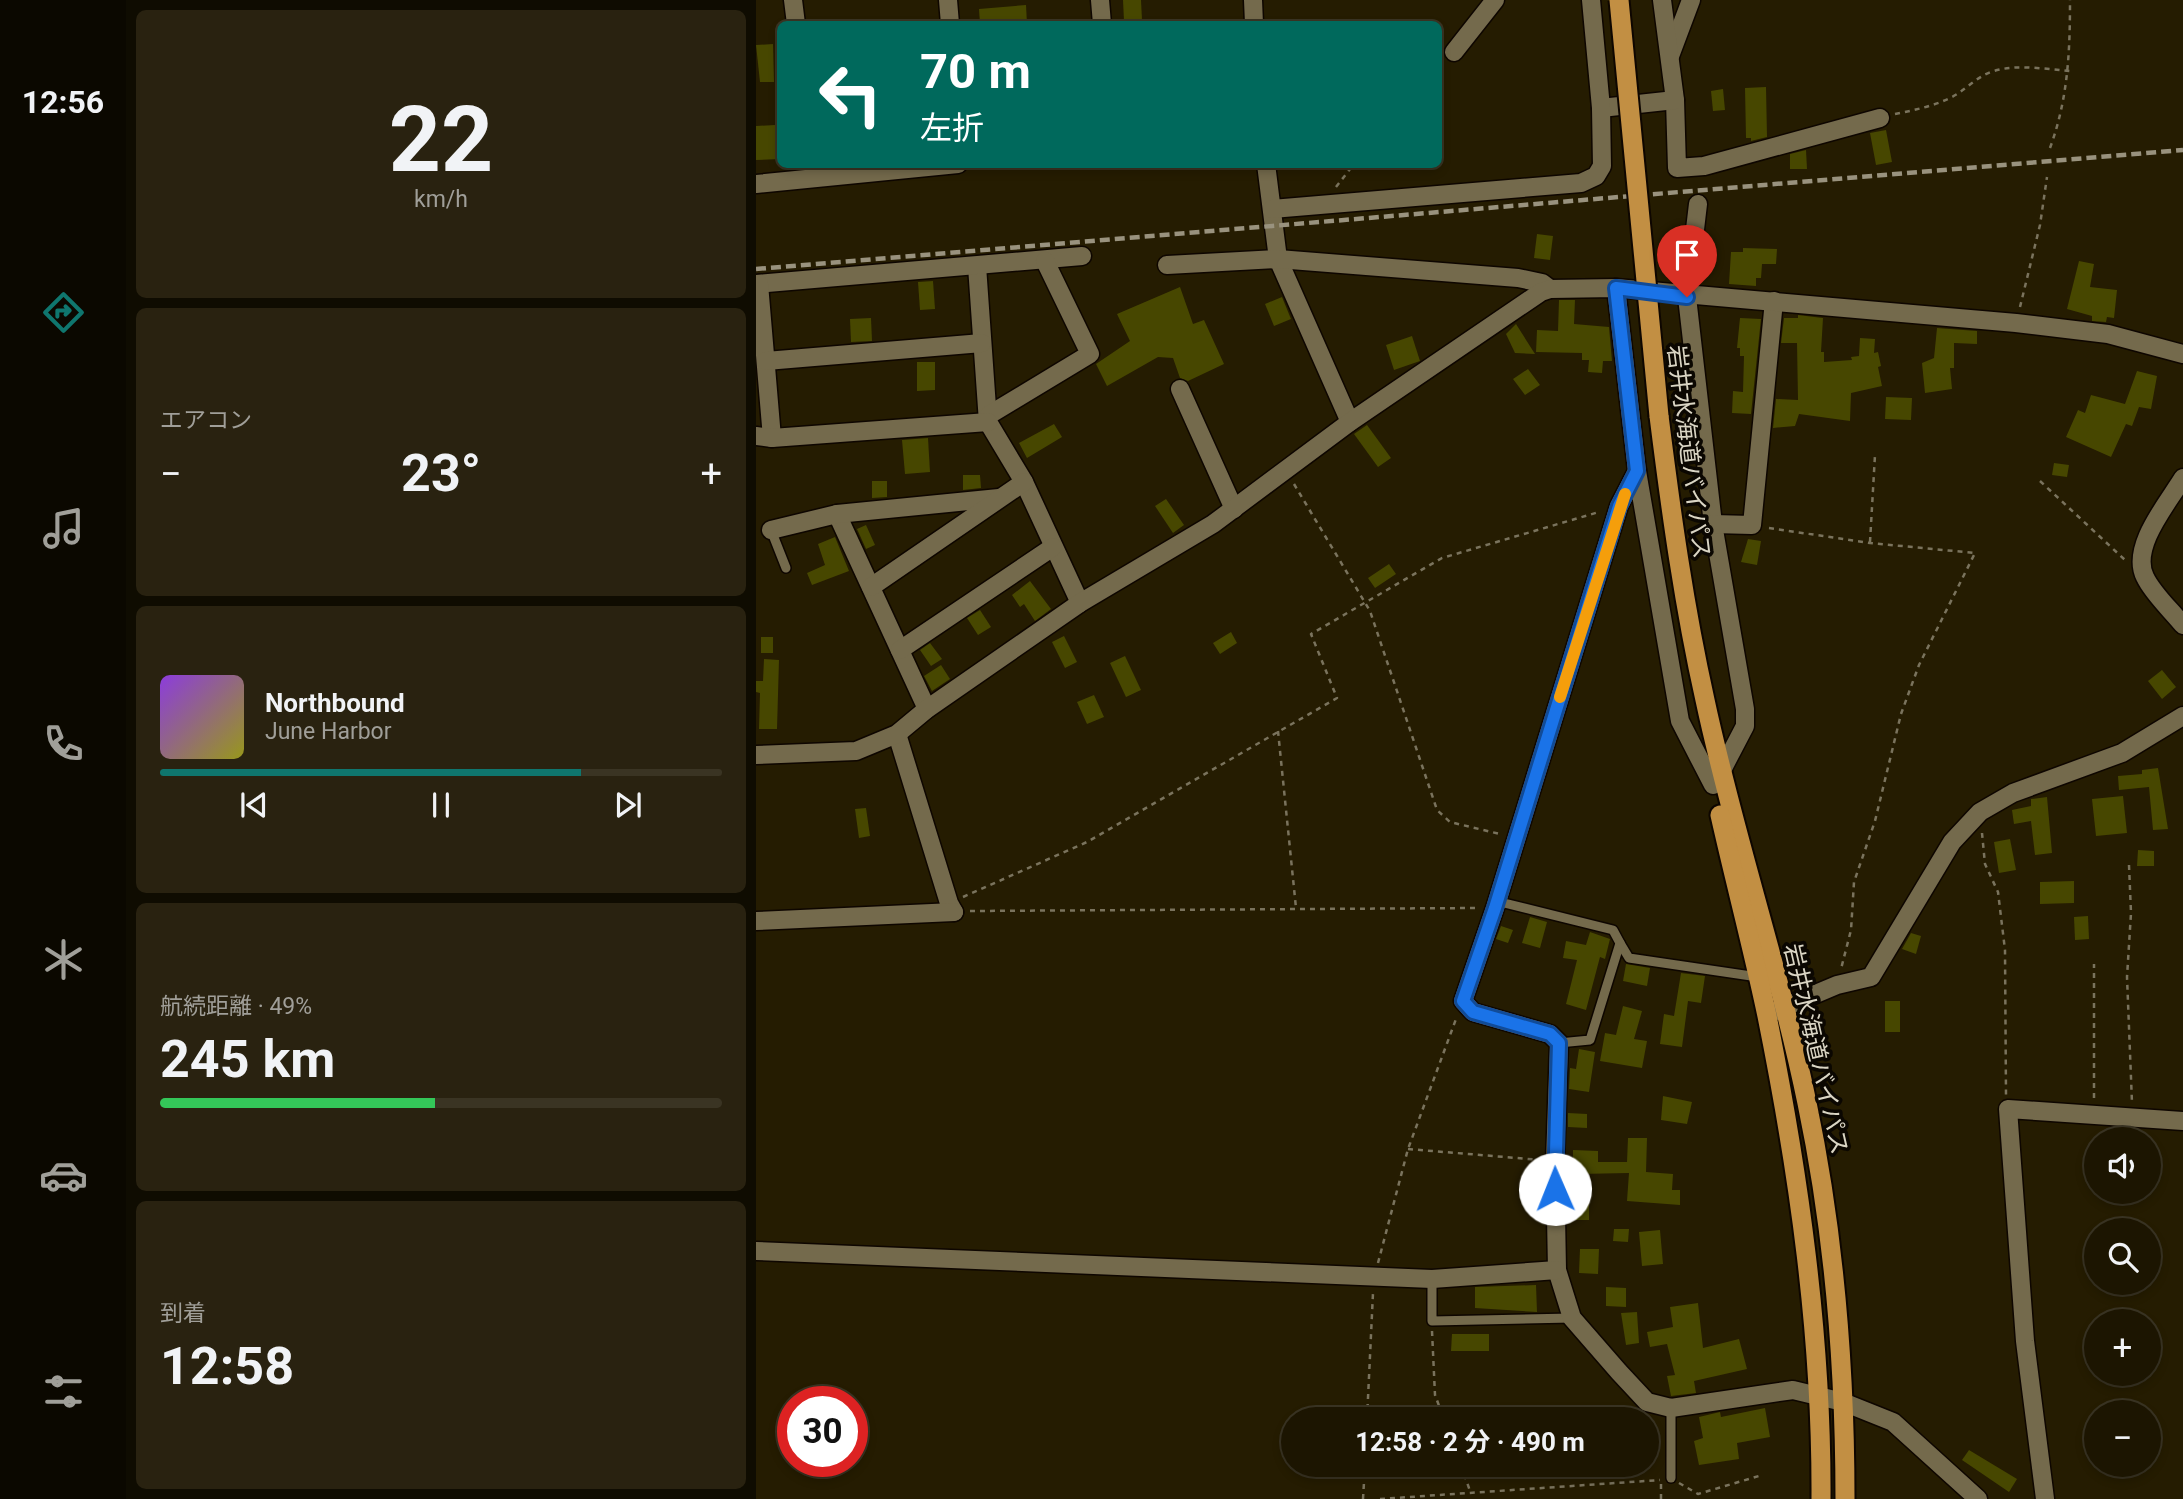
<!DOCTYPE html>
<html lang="ja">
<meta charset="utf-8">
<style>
body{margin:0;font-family:Roboto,"Noto Sans JP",sans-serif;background:#292210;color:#f1f3f6;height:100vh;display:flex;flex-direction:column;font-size:26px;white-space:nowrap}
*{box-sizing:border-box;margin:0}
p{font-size:23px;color:#a09f99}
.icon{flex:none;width:38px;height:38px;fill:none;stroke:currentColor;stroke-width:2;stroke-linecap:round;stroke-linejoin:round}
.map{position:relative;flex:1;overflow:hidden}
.drawer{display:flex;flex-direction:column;gap:10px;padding:10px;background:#0f0c01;width:630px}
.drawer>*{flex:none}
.hud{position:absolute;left:21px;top:21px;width:665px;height:147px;border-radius:10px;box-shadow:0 4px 10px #0003,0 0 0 2px #3a3423;background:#00695c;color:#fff;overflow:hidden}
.tools{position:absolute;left:1328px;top:1127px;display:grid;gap:14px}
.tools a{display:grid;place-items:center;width:77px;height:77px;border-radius:50%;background:#1c1501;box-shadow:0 4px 10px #0003,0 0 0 2px #3a3423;font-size:35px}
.speed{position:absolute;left:21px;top:1386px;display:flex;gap:14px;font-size:35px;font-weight:700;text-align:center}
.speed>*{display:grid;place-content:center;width:91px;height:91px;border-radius:50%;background:#1c1501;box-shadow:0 4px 10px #0003,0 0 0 2px #3a3423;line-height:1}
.speed .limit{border:10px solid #d22;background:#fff;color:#111}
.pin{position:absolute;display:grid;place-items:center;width:60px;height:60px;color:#fff;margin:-72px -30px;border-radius:50% 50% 50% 0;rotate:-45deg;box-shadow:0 0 7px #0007}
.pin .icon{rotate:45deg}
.me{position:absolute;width:77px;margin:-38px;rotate:359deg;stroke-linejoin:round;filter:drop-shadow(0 0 5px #0008)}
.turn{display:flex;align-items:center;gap:24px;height:147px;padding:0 28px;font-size:32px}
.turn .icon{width:91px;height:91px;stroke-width:2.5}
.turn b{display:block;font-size:49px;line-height:60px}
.big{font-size:52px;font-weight:700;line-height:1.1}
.drawer .tile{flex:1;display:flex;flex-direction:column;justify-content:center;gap:10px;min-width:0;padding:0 24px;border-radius:10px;background:#292210}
.drawer .dial{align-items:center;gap:0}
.dial b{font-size:91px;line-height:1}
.song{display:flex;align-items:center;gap:21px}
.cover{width:84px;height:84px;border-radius:10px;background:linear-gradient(135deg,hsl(270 70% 55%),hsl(60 70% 35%))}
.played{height:7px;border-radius:4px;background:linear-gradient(90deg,#0f766e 75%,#3a3423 75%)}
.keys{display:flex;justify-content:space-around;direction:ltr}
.heat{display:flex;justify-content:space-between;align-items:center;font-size:38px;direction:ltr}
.charge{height:10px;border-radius:5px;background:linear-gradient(90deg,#34c759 49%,#3a3423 0)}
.trip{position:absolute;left:525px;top:1407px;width:378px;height:70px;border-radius:35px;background:#1c1501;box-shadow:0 4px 10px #0003,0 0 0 2px #3a3423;font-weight:700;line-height:70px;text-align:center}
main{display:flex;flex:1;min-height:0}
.dock{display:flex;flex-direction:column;width:126px;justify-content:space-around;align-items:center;background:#0b0800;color:#a09f99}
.dock .icon{width:49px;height:49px}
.dock .current{color:#0f766e}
.dock b{font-size:32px;color:#f1f3f6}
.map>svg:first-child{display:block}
</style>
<main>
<nav class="dock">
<b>12:56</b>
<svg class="icon current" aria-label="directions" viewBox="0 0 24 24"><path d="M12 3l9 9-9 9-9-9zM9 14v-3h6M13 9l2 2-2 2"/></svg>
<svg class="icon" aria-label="music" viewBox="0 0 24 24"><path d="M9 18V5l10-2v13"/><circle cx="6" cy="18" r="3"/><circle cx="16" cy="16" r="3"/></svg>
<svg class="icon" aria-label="phone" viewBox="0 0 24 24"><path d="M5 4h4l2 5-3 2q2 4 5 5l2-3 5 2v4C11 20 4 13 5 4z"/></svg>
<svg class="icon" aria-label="climate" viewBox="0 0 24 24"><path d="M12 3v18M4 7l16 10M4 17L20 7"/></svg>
<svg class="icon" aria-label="car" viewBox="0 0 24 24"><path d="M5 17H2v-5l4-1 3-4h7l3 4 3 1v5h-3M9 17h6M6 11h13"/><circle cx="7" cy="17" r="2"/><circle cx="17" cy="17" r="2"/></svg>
<svg class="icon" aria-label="filters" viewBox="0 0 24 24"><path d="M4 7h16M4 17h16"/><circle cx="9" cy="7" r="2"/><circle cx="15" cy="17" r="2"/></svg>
</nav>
<section class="drawer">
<div class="tile dial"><b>22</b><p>km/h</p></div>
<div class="tile"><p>エアコン</p>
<div class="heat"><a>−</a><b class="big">23°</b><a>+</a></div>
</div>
<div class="tile">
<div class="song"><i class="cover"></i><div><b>Northbound</b><p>June Harbor</p></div></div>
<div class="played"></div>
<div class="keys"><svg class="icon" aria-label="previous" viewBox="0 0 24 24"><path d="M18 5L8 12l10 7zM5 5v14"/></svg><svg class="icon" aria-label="pause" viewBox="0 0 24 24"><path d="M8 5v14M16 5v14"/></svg><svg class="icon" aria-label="next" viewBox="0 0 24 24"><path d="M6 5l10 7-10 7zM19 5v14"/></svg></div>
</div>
<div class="tile"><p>航続距離 · 49%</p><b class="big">245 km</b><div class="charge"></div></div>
<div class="tile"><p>到着</p><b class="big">12:58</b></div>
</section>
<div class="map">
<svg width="1427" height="1499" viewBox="0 0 1427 1499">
<rect width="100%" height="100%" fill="#251c01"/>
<g fill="#474700">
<polygon points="367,0 385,0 386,20 368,21"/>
<polygon points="270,5 271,24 224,24 223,9"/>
<polygon points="17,44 18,82 4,82 0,45"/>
<polygon points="1010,87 1011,137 995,141 995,138 990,138 989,88"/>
<polygon points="967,89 969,110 957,111 955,91"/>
<polygon points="19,125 19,142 24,142 24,159 0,160 0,126"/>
<polygon points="1130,130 1136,162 1120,165 1114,133"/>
<polygon points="1050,150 1051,169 1034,169 1034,154"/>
<polygon points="781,234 797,236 794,260 778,258"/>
<polygon points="987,248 1021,249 1020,264 1006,264 1005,278 1000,278 1000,286 973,284 975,252 987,252"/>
<polygon points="1323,261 1338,264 1334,287 1361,290 1358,318 1351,317 1350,322 1336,321 1336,316 1311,309"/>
<polygon points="177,281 179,309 164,310 162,282"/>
<polygon points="424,287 437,324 448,320 468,364 432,381 424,378 417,358 402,357 351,386 340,364 374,341 361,314"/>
<polygon points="526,297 535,319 518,326 509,304"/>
<polygon points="803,300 819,300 818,324 853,327 856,361 847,361 846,373 832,372 833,360 826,360 826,353 780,352 781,330 802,331"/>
<polygon points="1042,315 1067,318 1065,352 1068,352 1068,362 1096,360 1095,357 1103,356 1104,338 1119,339 1118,353 1122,352 1125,366 1122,367 1126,386 1095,393 1094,421 1043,414 1039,426 1017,428 1020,399 1042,400 1041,343 1025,343 1028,318 1042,318"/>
<polygon points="115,318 116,341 95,342 94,319"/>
<polygon points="984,318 1005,319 995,414 976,413 977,391 987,392 988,356 984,356 984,348 981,348"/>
<polygon points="760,324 779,354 759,353 750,334"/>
<polygon points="1181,328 1221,331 1221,344 1198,343 1198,368 1194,368 1196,389 1169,393 1166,363 1178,358"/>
<polygon points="656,336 664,361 638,370 630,345"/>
<polygon points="161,362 179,362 179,390 161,391"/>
<polygon points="772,369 784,385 769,395 757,379"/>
<polygon points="1381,371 1401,376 1395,409 1383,407 1376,426 1370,424 1355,457 1310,437 1322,410 1329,413 1335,395 1369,404"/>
<polygon points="1130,397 1156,398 1155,420 1129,419"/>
<polygon points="298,424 306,437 271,458 263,443"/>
<polygon points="611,425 635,458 622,467 598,434"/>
<polygon points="172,438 174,472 149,474 146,440"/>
<polygon points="1298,463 1313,465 1311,477 1296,475"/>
<polygon points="207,475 224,475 225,488 207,490"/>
<polygon points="116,481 131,481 131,497 116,498"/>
<polygon points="410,499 428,525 417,533 399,506"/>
<polygon points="110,525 119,545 110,549 101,529"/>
<polygon points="79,537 93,571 56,585 51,573 69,565 62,544"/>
<polygon points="992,539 1005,541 1001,565 985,562"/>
<polygon points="633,564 640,574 619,588 612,578"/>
<polygon points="274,581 295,609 279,621 268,604 264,607 256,595"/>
<polygon points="224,610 235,627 222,635 211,618"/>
<polygon points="475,632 481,643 464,654 457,643"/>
<polygon points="308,636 321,662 309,668 296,642"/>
<rect x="5" y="637" width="12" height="16"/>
<polygon points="174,643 186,659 175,666 164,650"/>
<polygon points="369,656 385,690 370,697 354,663"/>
<polygon points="8,659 23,660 21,729 3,729 4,693 0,692 0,681 7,681"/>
<polygon points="185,665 194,679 176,691 168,676"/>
<polygon points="1406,670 1420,687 1406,699 1392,681"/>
<polygon points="338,695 348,717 331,724 321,702"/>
<polygon points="1402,768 1412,829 1397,830 1393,787 1363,790 1362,776 1386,774 1386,770"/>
<polygon points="1367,796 1371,833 1340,836 1336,799"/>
<polygon points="1291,797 1296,853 1279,855 1275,821 1258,824 1256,810 1275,806 1275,799"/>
<polygon points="110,808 114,836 103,838 99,809"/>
<polygon points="1254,839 1260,870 1243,873 1238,842"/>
<polygon points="1382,850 1398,851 1398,866 1381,866"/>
<polygon points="1318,881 1318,903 1284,904 1284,882"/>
<polygon points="1332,916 1333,939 1319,940 1318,917"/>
<polygon points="774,917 791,922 784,948 766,943"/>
<polygon points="745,926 757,930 752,943 740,939"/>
<polygon points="834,932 854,939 849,959 844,957 830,1010 810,1004 821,960 807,958 810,941 830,945"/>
<polygon points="1155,933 1165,936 1160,954 1146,949"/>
<polygon points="870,964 894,968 891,986 867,981"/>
<polygon points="925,973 949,976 945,1003 932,1001 926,1047 904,1044 908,1014 918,1016"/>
<rect x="1129" y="1001" width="15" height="31"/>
<polygon points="867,1006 886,1011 878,1039 891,1041 886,1068 844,1061 849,1033 860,1035"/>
<polygon points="823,1049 839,1052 833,1092 813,1089 814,1068 820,1069"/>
<polygon points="907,1096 936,1102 931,1124 905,1120"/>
<polygon points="812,1113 831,1114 831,1128 812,1127"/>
<polygon points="872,1138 891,1138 890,1172 917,1174 916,1190 924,1190 924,1205 871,1201 873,1173 823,1174 822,1198 833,1198 833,1220 811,1220 810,1163 817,1163 817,1150 842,1151 842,1162 871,1162"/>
<polygon points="858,1229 873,1229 872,1242 857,1241"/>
<polygon points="904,1230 907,1264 886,1266 883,1232"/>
<polygon points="824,1249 843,1249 842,1274 823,1273"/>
<polygon points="780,1285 781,1312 719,1308 719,1287"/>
<polygon points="850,1287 870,1288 870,1307 850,1306"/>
<polygon points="942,1303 947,1348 983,1339 991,1369 938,1381 940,1393 915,1396 911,1376 919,1375 911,1344 894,1347 891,1332 917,1327 914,1307"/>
<polygon points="881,1312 883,1343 870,1345 865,1313"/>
<polygon points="696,1334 733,1334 733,1351 695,1351"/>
<polygon points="1009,1408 1014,1437 981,1443 983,1459 943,1465 938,1441 947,1438 943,1417 964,1412 965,1417"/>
<polygon points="1213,1450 1261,1479 1253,1492 1206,1460"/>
</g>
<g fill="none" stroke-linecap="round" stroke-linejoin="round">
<g stroke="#0e0600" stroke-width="12">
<g id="service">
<polyline points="15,530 30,568"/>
<polyline points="740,901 857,930 864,943 834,1040 803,1043"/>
<polyline points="864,943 873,958 1002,977"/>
<polyline points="676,1279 676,1321 816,1318"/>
<polyline points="915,1478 915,1408"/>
</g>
</g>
<g stroke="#0e0600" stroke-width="21">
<g id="minor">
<polyline points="37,0 40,24"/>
<polyline points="192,0 194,24"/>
<polyline points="344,0 346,24"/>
<polyline points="497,0 498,24"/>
<polyline points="698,52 739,0"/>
<polyline points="914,56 935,0"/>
<polyline points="919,100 921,168 948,166 1124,118"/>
<polyline points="845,108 919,100 906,0"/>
<polyline points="510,164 522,259 594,422"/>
<polyline points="0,184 202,164"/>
<polyline points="942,204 931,297 957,524 989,709 989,726 965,772"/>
<polyline points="516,209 825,183 840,176 846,166 845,108 835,0"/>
<polyline points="411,265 522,259 762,278 786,283 794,289"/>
<polyline points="221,266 232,422 268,482 324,603"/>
<polyline points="0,284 326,256"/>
<polyline points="3,284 16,438"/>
<polyline points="860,288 881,471 924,721 957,785"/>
<polyline points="10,361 226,343"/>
<polyline points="424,389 478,509"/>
<polyline points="233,415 334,354 289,261"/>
<polyline points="0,436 16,438 232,422"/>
<polyline points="881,471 863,506 739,908 707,1001 717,1012 794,1034 803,1043 799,1162 801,1270 816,1318 863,1372 891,1402 915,1408 1037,1390 1087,1402 1137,1422 1222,1499"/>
<path d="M1427,478C1412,503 1374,547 1389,577C1397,594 1415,610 1427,625"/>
<polyline points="81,514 171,709"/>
<polyline points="957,524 996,525 1018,301"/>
<polyline points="15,530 81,514 243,498"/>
<polyline points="115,587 268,482"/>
<polyline points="144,650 297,547"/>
<polyline points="141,734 193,903 198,912"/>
<polyline points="0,755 100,751 141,734 171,709 324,603 457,524 594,422 785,292 794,289 860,288 1260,323 1352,334 1427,354"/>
<polyline points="0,921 198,912"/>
<polyline points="1017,1012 1081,985 1115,977 1196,842 1224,812 1257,793 1366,753 1427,716"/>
<polyline points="0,1251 676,1279 801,1270"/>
<polyline points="1289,1499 1269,1341 1252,1109 1427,1121"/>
</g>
</g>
<g stroke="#0e0600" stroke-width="23">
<g id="trunk">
<path d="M903,416C915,512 928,606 949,700C978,836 1023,967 1051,1103C1078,1232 1089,1368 1089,1499"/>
<path d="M964,815C979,882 997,949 1011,1016C1043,1175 1066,1337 1065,1499"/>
</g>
</g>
<g stroke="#7a735d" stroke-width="2.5" stroke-dasharray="5 5" stroke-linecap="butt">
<polyline points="682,66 688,61"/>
<path d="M1139,114C1159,110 1178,106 1196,97C1211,89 1221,76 1238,71C1261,64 1289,69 1314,71"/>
<path d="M1294,148C1312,99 1314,52 1314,0"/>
<polyline points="580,187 598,164"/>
<polyline points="1264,307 1284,225 1291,177"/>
<polyline points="1284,481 1369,560"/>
<polyline points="538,484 614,611 681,810 694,822 744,834"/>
<polyline points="1013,528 1114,543 1219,553 1163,665 1145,714 1119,821 1098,882 1095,930 1085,969"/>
<polyline points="1114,542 1119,455"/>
<polyline points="522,731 540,908"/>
<polyline points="1226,833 1229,864 1242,892 1249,950 1250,1096"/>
<polyline points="1373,865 1375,913 1371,977 1376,1103"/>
<polyline points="207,897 331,842 581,698 555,634 686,558 843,512"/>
<polyline points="214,911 722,908"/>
<polyline points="1338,1098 1338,964"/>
<polyline points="652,1149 785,1160"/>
<polyline points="622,1263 652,1149 700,1019"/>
<polyline points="676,1331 679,1395 688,1419"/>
<polyline points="611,1419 617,1293"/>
<polyline points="705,1465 714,1491"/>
<polyline points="923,1483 942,1494 1003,1476"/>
<polyline points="607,1499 609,1465"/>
<polyline points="624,1499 904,1480"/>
<polyline points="905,1499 905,1483"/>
</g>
<use href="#service" stroke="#746a4c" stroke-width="9"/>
<use href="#minor" stroke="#746a4c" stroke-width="18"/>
<use href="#trunk" stroke="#c28f43" stroke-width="19"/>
<polyline stroke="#99927e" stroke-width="4.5" stroke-dasharray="10 5" stroke-linecap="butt" points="0,269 1427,150"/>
<g stroke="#0e0600" stroke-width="23" stroke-linecap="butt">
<polyline id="trunk-bridge" points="863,0 903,416"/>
</g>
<use href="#trunk-bridge" stroke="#c28f43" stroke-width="19"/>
</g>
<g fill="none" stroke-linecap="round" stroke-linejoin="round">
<g stroke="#114b97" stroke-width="18">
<polyline id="route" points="799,1189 803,1043 794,1034 717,1012 707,1001 739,908 863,506 881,471 860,288 931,297"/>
</g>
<use href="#route" stroke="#1a73e8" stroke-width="12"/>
<polyline stroke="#f59e0b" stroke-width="12" points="804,697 869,494"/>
</g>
<g text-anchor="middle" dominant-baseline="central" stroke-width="7" stroke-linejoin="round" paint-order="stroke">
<g font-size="24" fill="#dad5c4" stroke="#0b0701">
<text transform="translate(933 452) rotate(83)">岩井水海道バイパス</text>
<text transform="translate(1060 1049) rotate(77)">岩井水海道バイパス</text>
</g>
</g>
</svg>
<div class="tools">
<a><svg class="icon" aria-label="sound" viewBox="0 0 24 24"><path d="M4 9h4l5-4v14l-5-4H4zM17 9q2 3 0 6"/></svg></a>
<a><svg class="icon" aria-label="search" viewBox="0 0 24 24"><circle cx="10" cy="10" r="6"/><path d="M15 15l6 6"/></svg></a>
<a>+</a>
<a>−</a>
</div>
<div class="speed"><div class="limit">30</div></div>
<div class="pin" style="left:931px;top:297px;background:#d93025"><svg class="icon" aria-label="arrive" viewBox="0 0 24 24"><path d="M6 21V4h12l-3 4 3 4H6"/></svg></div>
<svg class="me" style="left:799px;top:1189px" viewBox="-20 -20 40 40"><circle r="19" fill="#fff"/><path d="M0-13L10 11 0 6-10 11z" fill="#1a73e8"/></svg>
<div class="trip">12:58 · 2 分 · 490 m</div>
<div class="hud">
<div class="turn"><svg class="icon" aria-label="left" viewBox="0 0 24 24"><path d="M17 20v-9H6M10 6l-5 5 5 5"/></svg><div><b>70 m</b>左折</div></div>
</div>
</div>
</main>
